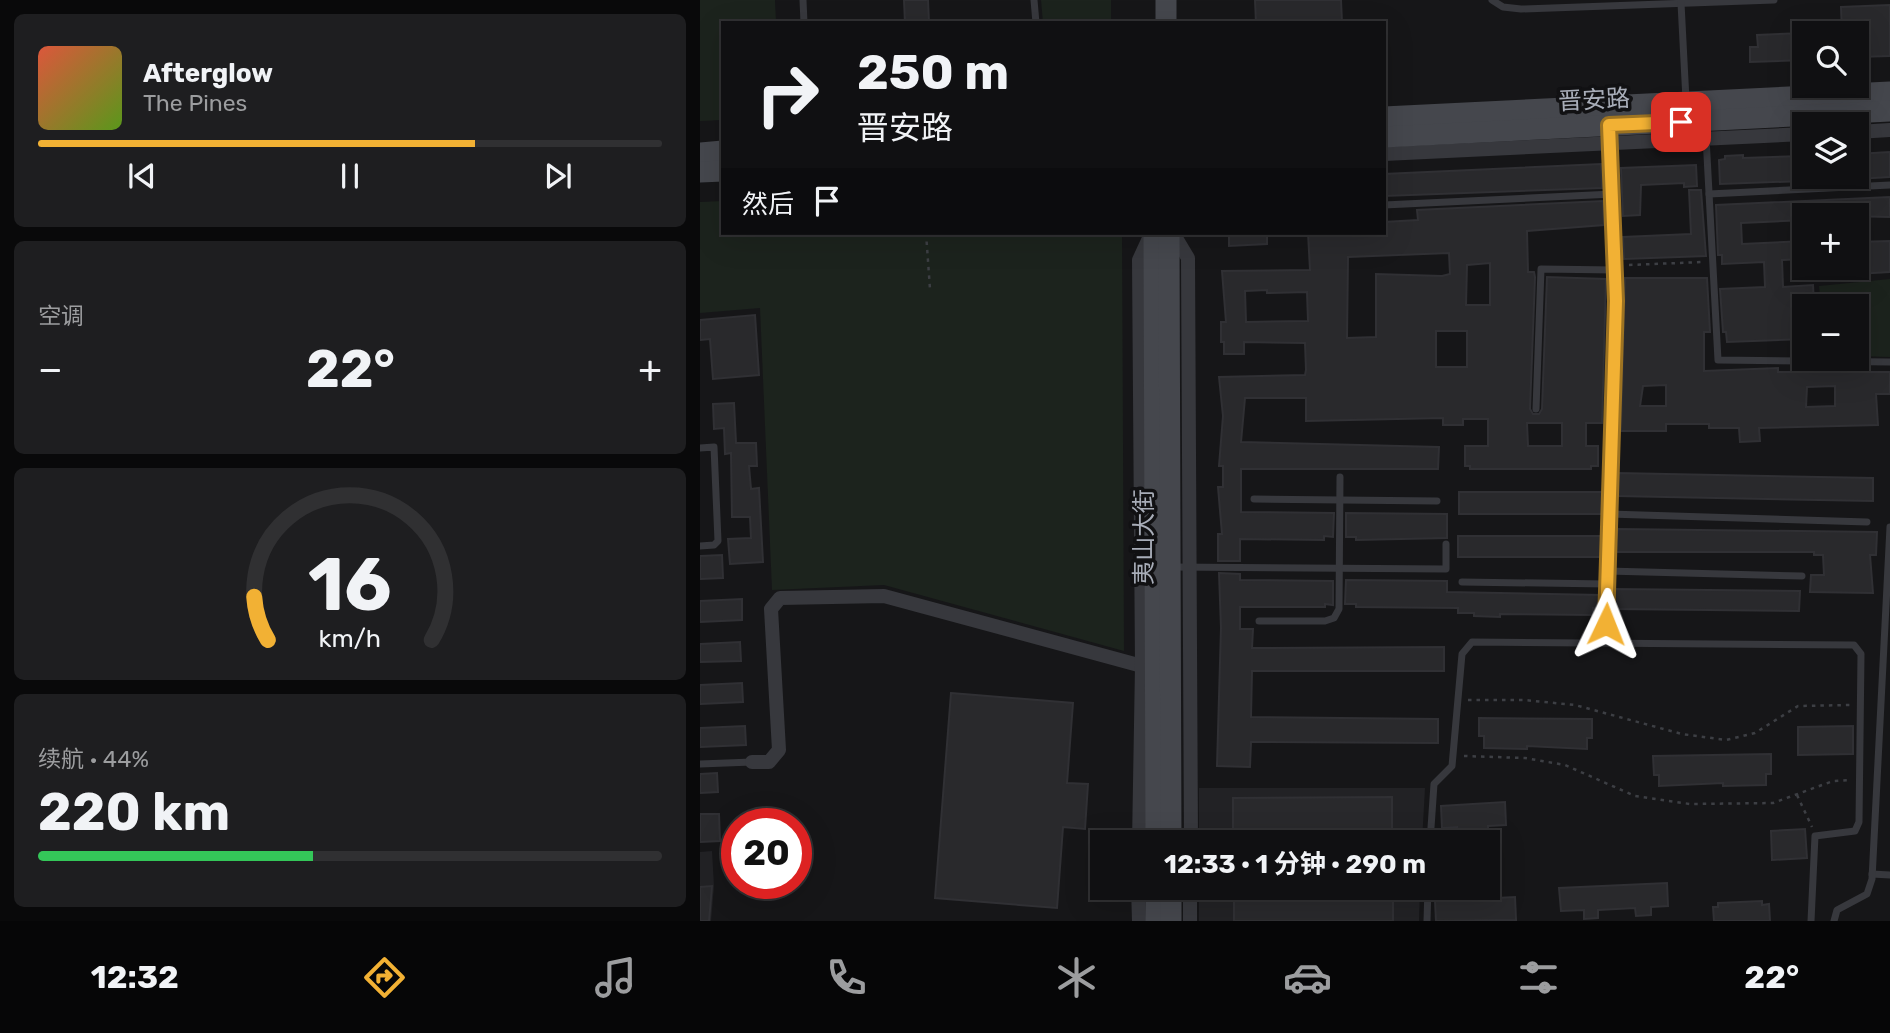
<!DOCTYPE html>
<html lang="zh">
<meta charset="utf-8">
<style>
body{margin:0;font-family:Rubik,"Noto Sans SC",sans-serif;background:#1e1e20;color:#f1f3f6;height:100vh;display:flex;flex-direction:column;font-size:26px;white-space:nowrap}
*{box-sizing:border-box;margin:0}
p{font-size:23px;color:#9c9d9f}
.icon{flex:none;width:38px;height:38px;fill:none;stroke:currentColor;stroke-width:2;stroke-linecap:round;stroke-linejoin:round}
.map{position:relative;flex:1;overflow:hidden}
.sheet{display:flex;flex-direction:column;gap:14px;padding:14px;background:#09090a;width:700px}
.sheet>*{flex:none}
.guide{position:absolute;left:21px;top:21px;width:665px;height:214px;border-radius:0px;box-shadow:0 7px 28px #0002,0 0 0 2px #303032;background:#101012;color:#f1f3f6;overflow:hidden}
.controls{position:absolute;left:1092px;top:21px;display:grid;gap:14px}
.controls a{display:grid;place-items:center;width:77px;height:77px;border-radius:0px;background:#101012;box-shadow:0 7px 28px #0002,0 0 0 2px #303032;font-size:35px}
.speed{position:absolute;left:21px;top:808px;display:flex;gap:14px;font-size:35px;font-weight:700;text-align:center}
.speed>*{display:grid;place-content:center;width:91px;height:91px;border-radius:50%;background:#101012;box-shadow:0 7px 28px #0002,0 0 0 2px #303032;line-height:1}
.speed .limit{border:10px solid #d22;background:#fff;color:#111}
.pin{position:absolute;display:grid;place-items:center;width:60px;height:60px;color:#fff;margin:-30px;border-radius:14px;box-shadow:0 4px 10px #0006}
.me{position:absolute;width:77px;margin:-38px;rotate:2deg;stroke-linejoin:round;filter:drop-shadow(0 0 5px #0008)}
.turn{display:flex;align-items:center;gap:24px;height:147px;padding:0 21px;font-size:32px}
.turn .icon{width:91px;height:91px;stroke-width:2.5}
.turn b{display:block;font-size:49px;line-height:60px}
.then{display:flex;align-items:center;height:66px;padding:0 21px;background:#0003;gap:14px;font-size:26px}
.big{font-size:52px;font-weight:700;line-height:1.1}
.sheet .card{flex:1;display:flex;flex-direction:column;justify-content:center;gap:10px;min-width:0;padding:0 24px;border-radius:10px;background:#1e1e20}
.sheet .dial{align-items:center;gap:0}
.dial svg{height:182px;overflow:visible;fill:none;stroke:#303032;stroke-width:7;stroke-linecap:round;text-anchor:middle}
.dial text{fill:#f1f3f6;stroke:none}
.song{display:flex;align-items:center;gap:21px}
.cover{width:84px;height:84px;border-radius:10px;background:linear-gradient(135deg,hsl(10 70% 55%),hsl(90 70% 35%))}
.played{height:7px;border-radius:4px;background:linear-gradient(90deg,#f2b134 70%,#303032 70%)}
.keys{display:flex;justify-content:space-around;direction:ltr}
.heat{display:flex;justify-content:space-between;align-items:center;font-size:38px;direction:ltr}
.charge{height:10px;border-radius:5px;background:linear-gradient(90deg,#34c759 44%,#303032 0)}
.trip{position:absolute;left:390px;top:830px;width:410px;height:70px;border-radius:0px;background:#101012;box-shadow:0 7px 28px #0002,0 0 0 2px #303032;font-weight:700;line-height:70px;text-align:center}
.tabs{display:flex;height:112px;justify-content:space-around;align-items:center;background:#060607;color:#9c9d9f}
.tabs .icon{width:49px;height:49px}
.tabs .active{color:#f2b134}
.tabs b{font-size:32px;color:#f1f3f6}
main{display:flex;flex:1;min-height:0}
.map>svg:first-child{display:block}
</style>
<main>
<section class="sheet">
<div class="card">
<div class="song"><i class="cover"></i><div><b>Afterglow</b><p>The Pines</p></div></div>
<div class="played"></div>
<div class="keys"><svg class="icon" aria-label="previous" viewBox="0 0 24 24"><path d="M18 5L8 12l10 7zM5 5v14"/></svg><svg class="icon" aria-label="pause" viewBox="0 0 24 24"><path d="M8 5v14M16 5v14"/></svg><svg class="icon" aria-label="next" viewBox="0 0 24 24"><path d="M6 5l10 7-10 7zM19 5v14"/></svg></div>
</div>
<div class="card"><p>空调</p>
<div class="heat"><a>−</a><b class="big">22°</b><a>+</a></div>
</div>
<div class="card dial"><svg viewBox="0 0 100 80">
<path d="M14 69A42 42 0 1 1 86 69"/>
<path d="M14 69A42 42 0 0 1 8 50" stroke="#f2b134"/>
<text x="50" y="56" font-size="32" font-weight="700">16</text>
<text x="50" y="72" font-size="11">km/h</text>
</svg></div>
<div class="card"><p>续航 · 44%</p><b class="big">220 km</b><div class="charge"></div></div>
</section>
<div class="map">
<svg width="1190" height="921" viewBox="0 0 1190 921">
<rect width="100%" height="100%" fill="#161618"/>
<g fill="#222225">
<polygon points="499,788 725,788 722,842 499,842"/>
<polygon points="12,851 14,886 11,921 0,921 0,852"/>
<polygon points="499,887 720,887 719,921 499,921"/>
</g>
<g fill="#1c231d">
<polygon points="0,0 75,0 76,23 23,23 23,120 0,121"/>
<polygon points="341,0 411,0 411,23 343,23"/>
<polygon points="23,201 23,233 422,233 424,651 184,585 72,590 60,308 0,313 0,202"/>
<polygon points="1190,279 1190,357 1157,356 1157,306 1121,306 1119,286"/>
</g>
<g fill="#29292c" stroke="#303034" stroke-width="2" fill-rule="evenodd">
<polygon points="204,0 228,0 229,23 205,23"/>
<polygon points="555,0 641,0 642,23 556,23"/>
<polygon points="1190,5 1190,56 1157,57 1157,33 1142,33 1141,7"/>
<polygon points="1104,33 1104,60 1050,62 1050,47 1058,47 1057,35"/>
<polygon points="1190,152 1190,177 1157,179 1157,154"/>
<polygon points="1043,155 1043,158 1104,156 1104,181 1020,184 1019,160 1025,159 1025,156"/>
<polygon points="901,164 902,188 684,196 684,174"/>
<polygon points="996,165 997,186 984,187 984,183 941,185 940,215 923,216 921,168"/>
<polygon points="989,190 1001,190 1006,256 924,259 923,237 991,234"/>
<polygon points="1190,197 1190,217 1104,215 1104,220 1041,223 1042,244 1104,241 1104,259 1082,260 1083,287 1113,285 1114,304 1104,305 1104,339 1027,342 1026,332 1023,332 1020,289 1065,287 1064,262 1022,264 1022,255 1018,255 1016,205"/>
<path d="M903,201L904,225L827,231L828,272H834L835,277L830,409L833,414H839L842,409L847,277L906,279L902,423H886V446H898V466H891V469H770V466H765V446H788V419H763V425H743V418L606,421V398H545L541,442L739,447L738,469H541V512L634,513L633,537L624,536V540L540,539V561H518V534H522L518,487H523V466H519L523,416L519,377L605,375L606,370L605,343L544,342V354H524V342H521V322H526L522,271L610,270L608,233H684V222L718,220L717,210ZM749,253L750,274L742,276L676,274V337L647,338L648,257ZM790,263V305H766L767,265ZM567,290V293L607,292L608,321L546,322L545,291ZM736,331H767V367H736ZM827,423H862V446H828Z"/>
<polygon points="529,233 567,233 567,244 529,246"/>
<polygon points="1190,241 1190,272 1157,274 1157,242"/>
<path d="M925,278H1007L1010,332H1004V371L1078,368V372H1190V394H1176L1178,425L1059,428L1060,441L1040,442L1039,428H1009V424H966V431H921ZM966,385V406H940L943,386ZM1135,386V406L1106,407L1107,387Z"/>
<polygon points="55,315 59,375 13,379 10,339 0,340 0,320"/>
<polygon points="34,403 36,443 56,443 57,466 49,466 51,489 59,488 63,562 30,564 28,539 51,538 50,517 32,517 31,453 25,454 24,428 14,429 13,404"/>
<polygon points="917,473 1173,478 1173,501 917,496"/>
<rect x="759" y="492" width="143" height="22"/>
<polygon points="646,513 747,514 747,538 656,540 656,537 646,537"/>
<polygon points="918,529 1177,532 1176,555 1170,555 1173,593 1110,592 1111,575 1124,575 1123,555 1114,555 1114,552 914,552"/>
<polygon points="758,536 902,536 902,552 901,557 758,557"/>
<polygon points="22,555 23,578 0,579 0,556"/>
<polygon points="519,573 540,574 540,580 633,581 633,605 625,604 625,607 540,607 540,629 553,629 552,648 744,647 744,671 552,671 551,717 738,719 738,743 551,742 550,767 517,766 521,628"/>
<polygon points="646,580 747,581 747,592 901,595 900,609 893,608 893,615 800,614 800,617 774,616 774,613 758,613 758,608 656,607 656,604 645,604"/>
<polygon points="913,589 1100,591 1099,611 913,609"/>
<polygon points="42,599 42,620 0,622 0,601"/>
<polygon points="40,642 41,661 0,662 0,644"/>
<polygon points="42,683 43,702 0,704 0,685"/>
<polygon points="251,693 373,703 367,783 388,784 385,829 363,827 357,908 235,898"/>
<polygon points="779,718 892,719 892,738 887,738 887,749 827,746 827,749 784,748 784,736 779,736"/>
<polygon points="45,726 46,745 0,747 0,728"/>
<polygon points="1153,726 1153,754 1098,755 1098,727"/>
<polygon points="1071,754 1071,774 1066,774 1066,785 1023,786 1023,783 959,786 959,775 954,775 953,756"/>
<polygon points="17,773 18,792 0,793 0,774"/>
<polygon points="692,797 692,842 533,842 533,798"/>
<polygon points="805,802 806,825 788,826 788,831 757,832 757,827 742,828 741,806"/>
<polygon points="0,814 19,814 20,841 0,842"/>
<polygon points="1105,829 1107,858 1072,860 1071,831"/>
<polygon points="967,883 968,906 951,907 951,915 936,916 935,908 898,910 898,918 884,919 884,910 861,911 859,888"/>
<polygon points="12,886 9,921 0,921 0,887"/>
<rect x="534" y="887" width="159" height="34"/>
<polygon points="815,897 816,920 736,921 735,901"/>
<polygon points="1062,901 1062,905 1069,904 1070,921 1014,921 1013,907 1018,907 1018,903"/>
</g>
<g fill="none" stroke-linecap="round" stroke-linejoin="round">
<g stroke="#3d3f44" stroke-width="2.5" stroke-dasharray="3.5 5" stroke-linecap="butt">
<polyline points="226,233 230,289"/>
<polyline points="929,265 1003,262"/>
<polyline points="768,700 824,700 875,705 982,734 1026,740 1055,733 1098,706 1150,705"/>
<polyline points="764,756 825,758 865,765 935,796 990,804 1073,803 1133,781 1151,780"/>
<polyline points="1097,795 1112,827"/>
</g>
<g stroke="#37383d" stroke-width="7">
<polyline points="103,0 104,23"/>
<polyline points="334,0 336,23"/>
<polyline points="792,0 803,7 821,9 1074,0"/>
<polyline points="981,3 986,100"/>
<polyline points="1006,137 1018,360 1190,362"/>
<polyline points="1009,194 1190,185"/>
<polyline points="684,205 913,194"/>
<polyline points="836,409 841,269 915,270"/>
<polyline points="0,448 14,447 18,541 14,545 0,546"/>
<polyline points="554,499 737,501"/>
<polyline points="909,514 1167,522"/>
<polyline points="471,567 746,569 746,544"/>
<polyline points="907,571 1102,576"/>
<polyline points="762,582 907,584"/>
<polyline points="559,621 625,621 634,618 639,609 640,477"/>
<polyline points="906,624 911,440"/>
<polyline points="0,764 52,762"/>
<polyline points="730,842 734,784 752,766 762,654 772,642 1154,645 1161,654 1159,822 1155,831 1115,836 1111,921"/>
<polyline points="1172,874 1190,875"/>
<polyline points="727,921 728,887"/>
<polyline points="1134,921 1137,910 1167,894 1172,879 1190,527"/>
</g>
<g stroke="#37383d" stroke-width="14">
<polyline points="1157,132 1190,130"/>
<polyline points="910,134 916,301 911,440"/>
<polyline points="684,154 1104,134"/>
<polyline points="473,233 488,258 491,842"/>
<polyline points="52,762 69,762 79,750 71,609 80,598 184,596 442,666"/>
<polyline points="439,842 442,666 439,260 451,234"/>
<polyline points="438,887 439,921"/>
<polyline points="490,921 490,887"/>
</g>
<g stroke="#45474d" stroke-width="21">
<polyline points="466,0 466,23"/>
<polyline points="684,117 1190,92"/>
<polyline points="684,137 1190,111"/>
<polyline points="0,153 23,151"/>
<polyline points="0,172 23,171"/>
<polyline points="454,233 456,842"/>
<polyline points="469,233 471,842"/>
<polyline points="456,887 456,921"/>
<polyline points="471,887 471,921"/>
</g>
</g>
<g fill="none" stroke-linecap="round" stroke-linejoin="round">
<g stroke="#9d7322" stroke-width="18">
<polyline id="route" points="906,624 916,301 909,125 981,122"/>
</g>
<use href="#route" stroke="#f2b134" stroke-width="12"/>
</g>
<g text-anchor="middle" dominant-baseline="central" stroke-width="7" stroke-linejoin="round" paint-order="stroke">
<g font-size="24" fill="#a8adb8" stroke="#111113">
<text transform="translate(894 100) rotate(-3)">晋安路</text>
<text transform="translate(444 537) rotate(-90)">夷山大街</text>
</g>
</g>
</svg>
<div class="controls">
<a><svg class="icon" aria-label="search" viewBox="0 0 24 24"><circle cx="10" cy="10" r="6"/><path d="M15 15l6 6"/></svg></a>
<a><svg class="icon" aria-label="layers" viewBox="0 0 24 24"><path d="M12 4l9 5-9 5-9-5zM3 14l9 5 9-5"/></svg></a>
<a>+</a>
<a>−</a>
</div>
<div class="speed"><div class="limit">20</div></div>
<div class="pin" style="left:981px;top:122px;background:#d93025"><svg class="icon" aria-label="arrive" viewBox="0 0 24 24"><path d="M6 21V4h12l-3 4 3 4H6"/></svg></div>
<svg class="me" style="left:906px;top:624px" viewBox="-20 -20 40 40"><path d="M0-17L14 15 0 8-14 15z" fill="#f2b134" stroke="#fff" stroke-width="4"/></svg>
<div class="trip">12:33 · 1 分钟 · 290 m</div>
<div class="guide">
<div class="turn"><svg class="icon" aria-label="right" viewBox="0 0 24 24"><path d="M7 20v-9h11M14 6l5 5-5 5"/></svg><div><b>250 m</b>晋安路</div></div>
<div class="then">然后<svg class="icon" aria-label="arrive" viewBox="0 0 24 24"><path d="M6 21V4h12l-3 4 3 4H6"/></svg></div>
</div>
</div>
</main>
<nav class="tabs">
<b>12:32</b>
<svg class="icon active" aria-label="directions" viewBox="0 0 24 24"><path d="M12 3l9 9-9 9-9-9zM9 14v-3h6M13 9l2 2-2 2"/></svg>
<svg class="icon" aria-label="music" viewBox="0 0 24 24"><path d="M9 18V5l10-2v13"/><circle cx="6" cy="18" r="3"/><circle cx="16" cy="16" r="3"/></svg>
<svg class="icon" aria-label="phone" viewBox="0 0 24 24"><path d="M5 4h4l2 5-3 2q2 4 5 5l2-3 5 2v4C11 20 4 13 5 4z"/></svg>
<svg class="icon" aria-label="climate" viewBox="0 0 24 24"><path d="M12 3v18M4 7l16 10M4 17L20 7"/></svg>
<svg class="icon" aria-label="car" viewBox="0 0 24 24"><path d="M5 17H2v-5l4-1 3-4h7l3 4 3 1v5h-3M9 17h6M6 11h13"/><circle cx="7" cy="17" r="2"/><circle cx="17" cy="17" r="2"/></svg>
<svg class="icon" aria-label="filters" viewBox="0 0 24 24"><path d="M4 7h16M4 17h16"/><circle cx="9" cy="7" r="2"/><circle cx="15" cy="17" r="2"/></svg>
<b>22°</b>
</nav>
